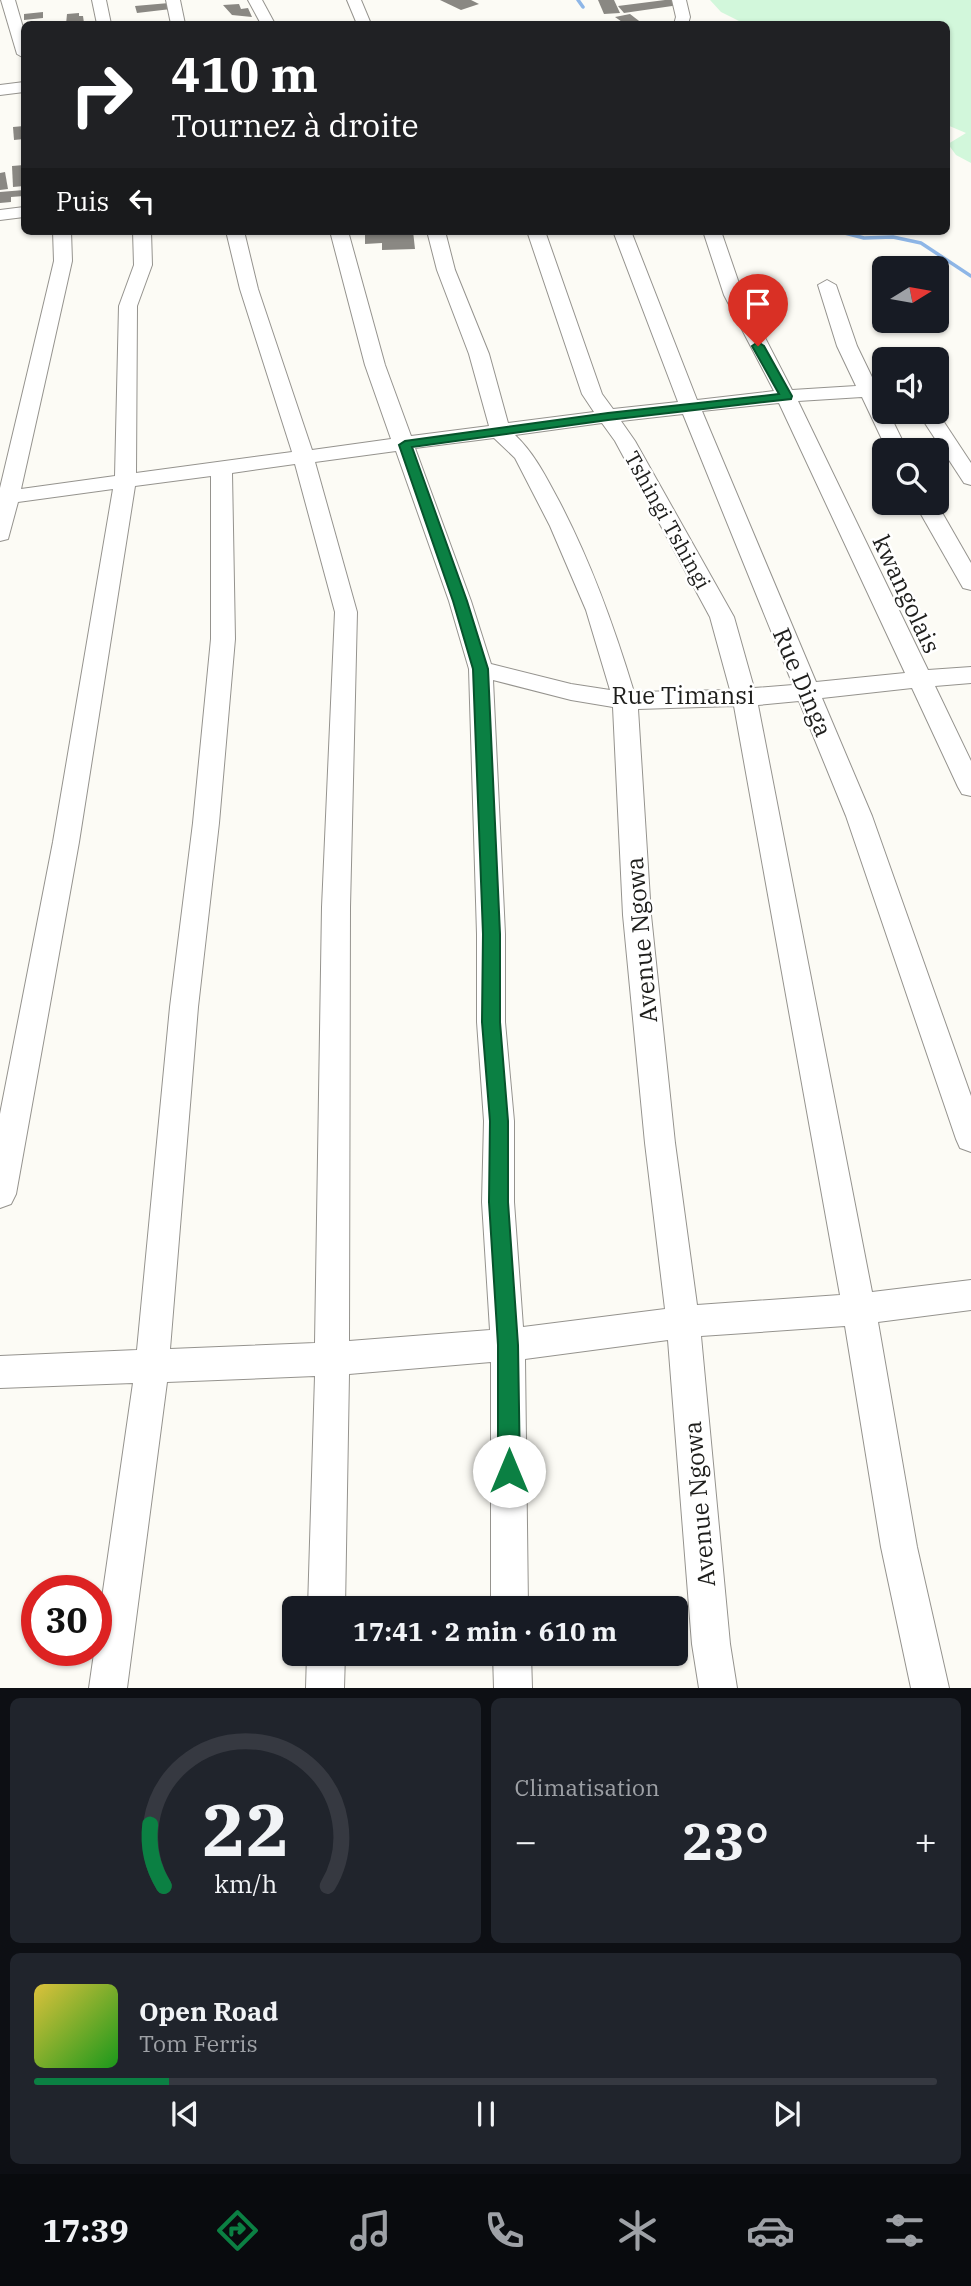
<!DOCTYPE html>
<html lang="fr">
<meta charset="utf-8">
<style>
body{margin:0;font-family:"IBM Plex Serif",serif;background:#20242c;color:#f1f3f6;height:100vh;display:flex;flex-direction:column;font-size:26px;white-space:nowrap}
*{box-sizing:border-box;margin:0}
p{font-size:23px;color:#9ea1a6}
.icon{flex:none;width:38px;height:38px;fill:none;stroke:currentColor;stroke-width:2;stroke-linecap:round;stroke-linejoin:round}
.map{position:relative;height:1688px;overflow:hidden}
.panel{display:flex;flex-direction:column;gap:10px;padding:10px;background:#0d0f14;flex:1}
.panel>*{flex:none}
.top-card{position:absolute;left:21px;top:21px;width:929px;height:214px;border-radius:10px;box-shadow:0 2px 5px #0004;background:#202124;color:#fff;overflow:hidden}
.needle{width:46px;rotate:79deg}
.tools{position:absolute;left:872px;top:256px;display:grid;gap:14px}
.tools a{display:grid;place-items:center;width:77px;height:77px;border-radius:10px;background:#171b24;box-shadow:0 2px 5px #0004;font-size:35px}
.speed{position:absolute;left:21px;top:1575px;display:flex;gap:14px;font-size:35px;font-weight:700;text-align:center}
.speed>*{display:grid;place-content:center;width:91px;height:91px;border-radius:50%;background:#171b24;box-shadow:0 2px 5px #0004;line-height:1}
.speed .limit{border:10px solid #d22;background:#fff;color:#111}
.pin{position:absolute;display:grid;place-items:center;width:60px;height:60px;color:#fff;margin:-72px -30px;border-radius:50% 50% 50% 0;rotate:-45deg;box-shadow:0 0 7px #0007}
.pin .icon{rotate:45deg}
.me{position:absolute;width:77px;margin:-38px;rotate:0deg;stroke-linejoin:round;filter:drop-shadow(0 0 5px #0008)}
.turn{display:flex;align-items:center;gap:24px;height:147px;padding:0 35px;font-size:32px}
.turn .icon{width:91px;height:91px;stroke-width:2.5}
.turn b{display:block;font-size:49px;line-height:60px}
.then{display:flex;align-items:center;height:66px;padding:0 35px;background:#0003;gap:14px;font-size:26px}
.big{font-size:52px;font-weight:700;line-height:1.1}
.panel .card{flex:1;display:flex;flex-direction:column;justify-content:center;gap:10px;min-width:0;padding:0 24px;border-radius:10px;background:#20242c}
.panel .dial{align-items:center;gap:0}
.dial svg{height:182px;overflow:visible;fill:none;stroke:#363941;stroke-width:7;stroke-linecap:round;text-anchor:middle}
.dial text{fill:#f1f3f6;stroke:none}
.song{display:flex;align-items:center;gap:21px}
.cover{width:84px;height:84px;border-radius:10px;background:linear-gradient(135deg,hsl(50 70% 55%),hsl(120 70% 35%))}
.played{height:7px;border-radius:4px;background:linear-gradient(90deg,#0b8043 15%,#363941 15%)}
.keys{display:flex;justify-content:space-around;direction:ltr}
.heat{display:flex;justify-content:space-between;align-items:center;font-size:38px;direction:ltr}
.panel .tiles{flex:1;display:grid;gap:10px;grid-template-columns:1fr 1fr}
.card:last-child{grid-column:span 2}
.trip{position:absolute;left:282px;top:1596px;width:406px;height:70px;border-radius:10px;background:#171b24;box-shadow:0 2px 5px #0004;font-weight:700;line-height:70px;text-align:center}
.tabs{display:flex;height:112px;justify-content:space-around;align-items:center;background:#090b0e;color:#9ea1a6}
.tabs .icon{width:49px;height:49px}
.tabs .on{color:#0b8043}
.tabs b{font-size:32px;color:#f1f3f6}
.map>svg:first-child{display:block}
</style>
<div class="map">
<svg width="971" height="1688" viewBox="0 0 971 1688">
<rect width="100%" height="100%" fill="#fcfbf5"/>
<polygon fill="#d2f7db" points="710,0 971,0 971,163 956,155 948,144 966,133 947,125 947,24 745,24 721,12"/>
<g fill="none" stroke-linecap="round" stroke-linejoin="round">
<g stroke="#8eb6e7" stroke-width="3.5">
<polyline points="578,0 583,7"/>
<polyline points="837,231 864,238 893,237 921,243 971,276"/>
</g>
</g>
<g fill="#8a8883">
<polygon points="440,0 471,0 479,4 461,10"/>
<polygon points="598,0 614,0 620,13 604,14"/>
<polygon points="665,0 674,0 679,5 624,13 618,6"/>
<polygon points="169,3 171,9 137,13 135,6"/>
<polygon points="239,4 241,9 248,8 252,17 232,15 223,5"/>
<polygon points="43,12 43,18 24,20 24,14"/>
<polygon points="79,13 79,16 83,16 84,23 66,24 67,14"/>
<polygon points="630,14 643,24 625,24 615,17"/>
<polygon points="24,126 24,139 14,140 13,127"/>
<polygon points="24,165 24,186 13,187 12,166"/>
<polygon points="5,172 8,189 0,190 0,173"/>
<polygon points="24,190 24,196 11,197 11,202 0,203 0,192"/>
<polygon points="413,231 415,249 382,250 382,243 365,244 365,232"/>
</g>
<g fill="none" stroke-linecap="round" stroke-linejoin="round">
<g stroke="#95938e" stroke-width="2">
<g id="minor">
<polygon points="1,0 15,0 24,31 24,58 17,54"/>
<polygon points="92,0 106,0 111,24 97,24"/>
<polygon points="166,0 180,0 185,24 171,24"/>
<polygon points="248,0 262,0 275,24 261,24"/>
<polygon points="347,0 361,0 371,24 357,24"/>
<polygon points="672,0 686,0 690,17 688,24 674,24 676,17"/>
<polygon points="24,82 24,92 0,95 0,85"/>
<polygon points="24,207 24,217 0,220 0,210"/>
<path d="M53,231H71L72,261L21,489L115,476L119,306L134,265L133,231H151L152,265L137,306L136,473L292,452L240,289L226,231H244L258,289L312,450L391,439L365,365L330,231H348L385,365L411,436L489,426L469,354L437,270L427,231H445L455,270L489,354L508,423L594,412L582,394L527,231H545L602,394L613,409L678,402L613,231H631L697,400L774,391L724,295L703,231H721L743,295L792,390L856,386L837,346L818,285L827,280L836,285L857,346L884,402V411H888L907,450H887L862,397L798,401L928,670L971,667V683L935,686L971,761V796L962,794L958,787L912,688L822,698L872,816L971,1096V1152L960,1148L956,1139L846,816L799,701L758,705L872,1292L971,1280V1310L878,1322L917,1547L949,1688H911L881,1547L845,1326L701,1336L730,1644L737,1688H699L692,1644L668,1340L525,1359L528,1608H491V1362L349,1374L345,1608H308L315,1376L167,1382L127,1688H89L133,1383L0,1388V1356L137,1350L170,1007L193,823L211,639V476L135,486L79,842L16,1194L11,1204L0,1208V1114L53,842L113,489L18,502L8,539L0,541V488L54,261ZM779,403L905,673L816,682L702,411ZM683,414L793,685L754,688L734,617L635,441L621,421ZM602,423L615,441L710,617L730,690L634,692C614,626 591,562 559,501C546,477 535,454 515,435ZM494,438L515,458L550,526L586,610L610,690L571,684L491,664L471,601L415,448ZM396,451L449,601L469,669L477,934V1022L484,1121L482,1202L490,1330L349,1341L350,907L357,612L315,462ZM295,464L335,612L322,907L315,1343L170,1349L198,1007L219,823L235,639L232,473ZM493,680L571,700L613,707L623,915L645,1143L665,1309L523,1327L514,1202V1121L505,1022V934ZM734,706L840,1295L697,1305L675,1143L651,915L638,709Z"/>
<polygon points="936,410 971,463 971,485 964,483 917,411"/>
<polygon points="914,502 936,502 971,563 971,590 963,588"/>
<polygon points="307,1654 345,1654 344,1688 306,1688"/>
<polygon points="493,1654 531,1654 532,1688 494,1688"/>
</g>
</g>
<use href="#minor" fill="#fff" fill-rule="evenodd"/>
</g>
<polygon fill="#0b8043" stroke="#07532c" stroke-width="2" points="758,342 764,346 792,396 791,399 608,420 412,447 467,601 488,669 500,934 500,1022 508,1121 508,1202 518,1345 520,1471 516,1478 509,1482 501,1478 498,1471 498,1345 489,1202 490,1121 482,1022 483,934 473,669 453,601 399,445 405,441 608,413 779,394 752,346"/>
<g text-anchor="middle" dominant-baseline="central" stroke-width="5" stroke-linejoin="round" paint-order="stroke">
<g font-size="21" fill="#1e1e1c" stroke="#fff">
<text transform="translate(668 520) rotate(61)">Tshingi Tshingi</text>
</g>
<g font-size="24" fill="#1e1e1c" stroke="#fff">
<text transform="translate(907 594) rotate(65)">kwangolais</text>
<text transform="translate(803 682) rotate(67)">Rue Dinga</text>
<text x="683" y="695">Rue Timansi</text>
<text transform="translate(641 940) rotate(-95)">Avenue Ngowa</text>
<text transform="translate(699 1504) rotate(-95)">Avenue Ngowa</text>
</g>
</g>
</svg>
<div class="tools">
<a><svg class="needle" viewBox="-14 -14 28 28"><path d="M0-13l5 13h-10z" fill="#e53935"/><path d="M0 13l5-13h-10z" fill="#9ea1a6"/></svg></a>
<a><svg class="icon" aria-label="sound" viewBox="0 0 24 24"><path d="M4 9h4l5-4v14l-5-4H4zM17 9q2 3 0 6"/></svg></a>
<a><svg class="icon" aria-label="search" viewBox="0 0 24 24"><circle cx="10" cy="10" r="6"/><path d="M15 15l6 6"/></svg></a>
</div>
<div class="speed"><div class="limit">30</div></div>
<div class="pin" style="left:758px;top:346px;background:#d93025"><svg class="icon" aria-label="arrive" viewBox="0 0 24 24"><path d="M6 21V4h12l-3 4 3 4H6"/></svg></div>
<svg class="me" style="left:509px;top:1471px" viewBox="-20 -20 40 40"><circle r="19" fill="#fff"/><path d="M0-13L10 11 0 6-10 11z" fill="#0b8043"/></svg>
<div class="trip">17:41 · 2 min · 610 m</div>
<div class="top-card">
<div class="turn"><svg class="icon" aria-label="right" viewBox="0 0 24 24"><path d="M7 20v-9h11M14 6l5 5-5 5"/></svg><div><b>410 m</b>Tournez à droite</div></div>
<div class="then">Puis<svg class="icon" aria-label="left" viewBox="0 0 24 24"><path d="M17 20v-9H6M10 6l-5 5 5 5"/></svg></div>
</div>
</div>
<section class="panel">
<div class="tiles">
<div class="card dial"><svg viewBox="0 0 100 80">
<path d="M14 69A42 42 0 1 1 86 69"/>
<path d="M14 69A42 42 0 0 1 8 42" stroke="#0b8043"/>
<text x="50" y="56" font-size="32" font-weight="700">22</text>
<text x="50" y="72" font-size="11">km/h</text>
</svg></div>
<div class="card"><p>Climatisation</p>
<div class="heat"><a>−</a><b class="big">23°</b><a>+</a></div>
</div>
<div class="card">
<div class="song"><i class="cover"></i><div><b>Open Road</b><p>Tom Ferris</p></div></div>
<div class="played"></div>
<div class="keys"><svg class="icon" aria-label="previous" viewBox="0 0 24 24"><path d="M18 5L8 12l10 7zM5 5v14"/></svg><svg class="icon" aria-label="pause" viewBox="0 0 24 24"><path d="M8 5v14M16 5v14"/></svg><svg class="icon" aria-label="next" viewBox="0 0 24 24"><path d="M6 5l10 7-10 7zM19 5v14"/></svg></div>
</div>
</div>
</section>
<nav class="tabs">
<b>17:39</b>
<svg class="icon on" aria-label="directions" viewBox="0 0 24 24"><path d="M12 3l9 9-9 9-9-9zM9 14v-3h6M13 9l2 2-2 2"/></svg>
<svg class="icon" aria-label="music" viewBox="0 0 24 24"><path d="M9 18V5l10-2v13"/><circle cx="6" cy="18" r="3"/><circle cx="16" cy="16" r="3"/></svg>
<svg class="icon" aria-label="phone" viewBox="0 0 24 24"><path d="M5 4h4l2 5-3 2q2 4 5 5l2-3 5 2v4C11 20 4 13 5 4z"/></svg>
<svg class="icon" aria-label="climate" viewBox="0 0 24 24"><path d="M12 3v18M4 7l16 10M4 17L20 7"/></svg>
<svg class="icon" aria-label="car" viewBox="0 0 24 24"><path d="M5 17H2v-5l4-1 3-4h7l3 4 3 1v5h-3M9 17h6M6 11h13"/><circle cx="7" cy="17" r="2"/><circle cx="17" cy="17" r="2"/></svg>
<svg class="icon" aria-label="filters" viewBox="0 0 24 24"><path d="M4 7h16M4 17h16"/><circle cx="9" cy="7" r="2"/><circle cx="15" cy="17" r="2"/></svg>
</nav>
